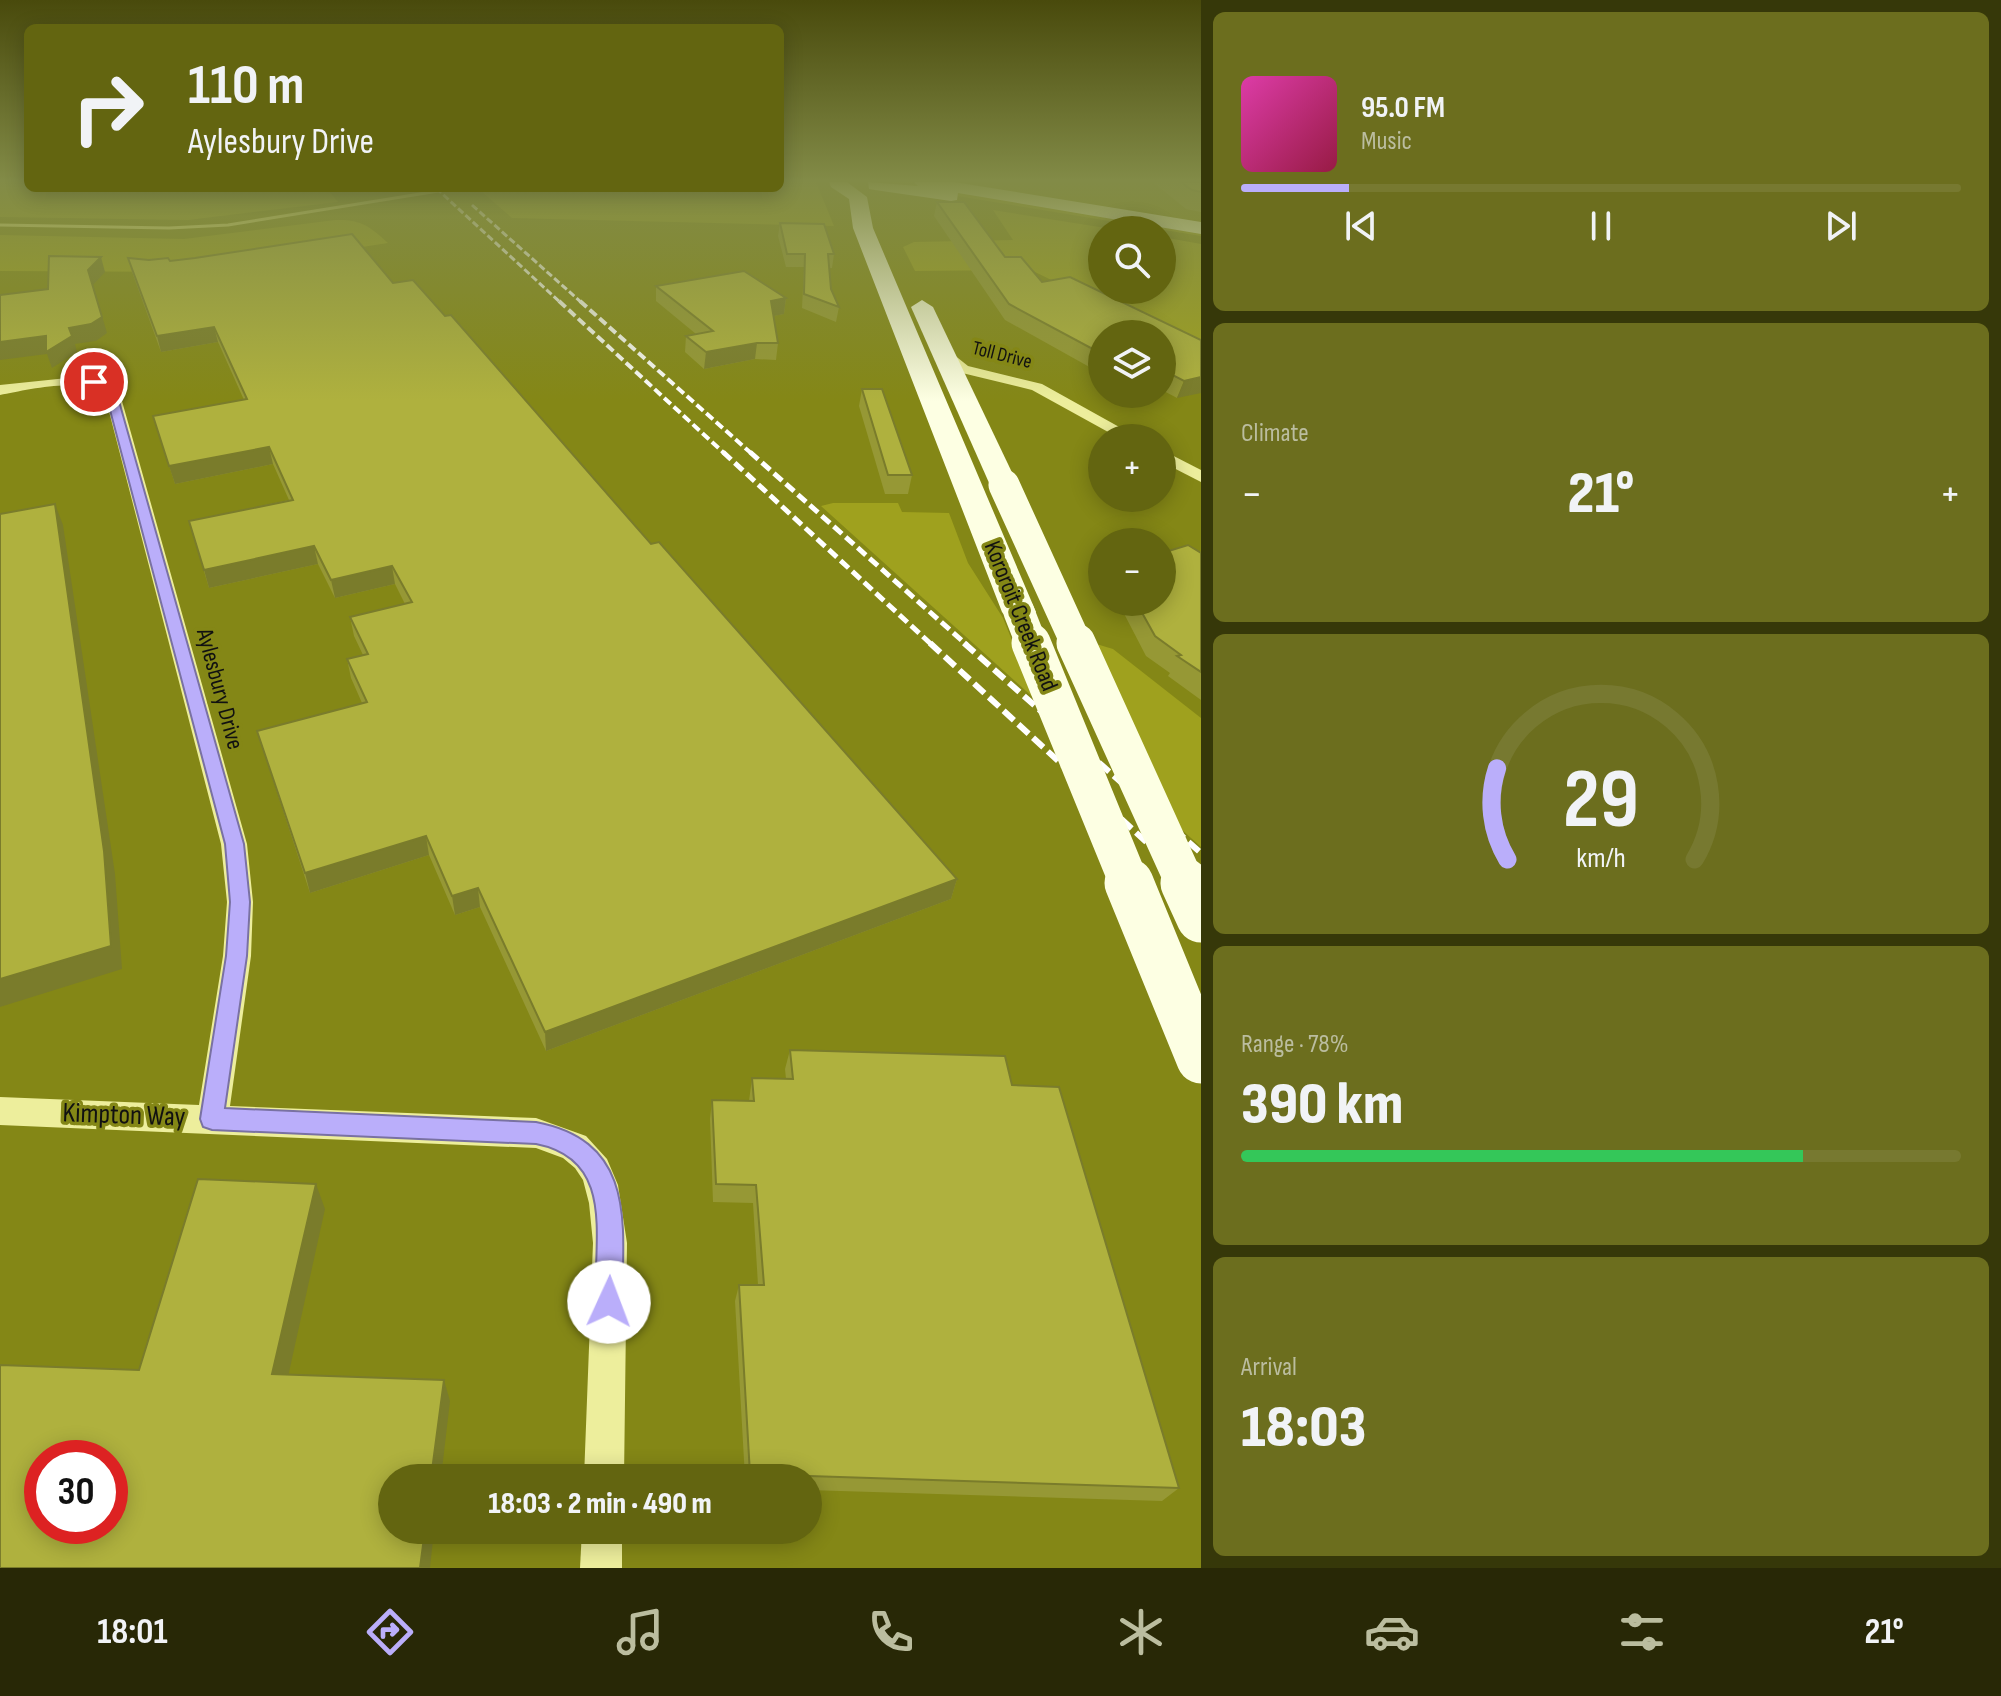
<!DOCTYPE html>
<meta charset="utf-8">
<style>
body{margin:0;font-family:"Sofia Sans Condensed",sans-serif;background:#6c6e1e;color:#f1f3f6;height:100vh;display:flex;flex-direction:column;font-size:30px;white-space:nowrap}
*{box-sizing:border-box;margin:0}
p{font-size:26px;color:#bbbd9f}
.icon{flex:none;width:44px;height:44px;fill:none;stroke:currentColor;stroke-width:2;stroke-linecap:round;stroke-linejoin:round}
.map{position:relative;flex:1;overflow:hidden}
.panel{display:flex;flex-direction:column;gap:12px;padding:12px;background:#363809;width:800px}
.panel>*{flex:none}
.guide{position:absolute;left:24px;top:24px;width:760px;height:168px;border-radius:12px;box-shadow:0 4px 20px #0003;background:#636510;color:#f1f3f6;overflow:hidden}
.controls{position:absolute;left:1088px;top:216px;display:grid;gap:16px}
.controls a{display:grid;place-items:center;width:88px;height:88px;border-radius:50%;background:#636510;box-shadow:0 4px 20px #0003;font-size:40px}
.speed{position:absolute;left:24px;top:1440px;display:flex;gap:16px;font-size:40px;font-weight:700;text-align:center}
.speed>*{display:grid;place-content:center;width:104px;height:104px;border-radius:50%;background:#636510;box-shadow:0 4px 20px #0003;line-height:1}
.speed .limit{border:12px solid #d22;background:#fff;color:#111}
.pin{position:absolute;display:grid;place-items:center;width:68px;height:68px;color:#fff;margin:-34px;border:4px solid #fff;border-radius:50%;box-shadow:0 2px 8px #0007}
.me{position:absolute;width:88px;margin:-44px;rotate:2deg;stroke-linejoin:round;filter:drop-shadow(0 0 6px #0008)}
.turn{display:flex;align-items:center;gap:28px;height:168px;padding:0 32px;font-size:36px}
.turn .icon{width:104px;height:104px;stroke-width:2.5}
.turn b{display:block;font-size:56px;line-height:68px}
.big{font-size:60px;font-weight:800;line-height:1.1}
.panel .tile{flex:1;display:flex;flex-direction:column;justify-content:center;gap:12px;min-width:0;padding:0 28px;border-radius:12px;background:#6c6e1e}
.panel .dial{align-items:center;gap:0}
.dial svg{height:208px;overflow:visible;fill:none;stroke:#777930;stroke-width:7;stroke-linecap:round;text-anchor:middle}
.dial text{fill:#f1f3f6;stroke:none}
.song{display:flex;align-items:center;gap:24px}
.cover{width:96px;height:96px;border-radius:12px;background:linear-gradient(135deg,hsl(320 70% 55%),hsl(340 70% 35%))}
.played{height:8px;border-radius:4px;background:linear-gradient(90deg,#baaefa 15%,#777930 15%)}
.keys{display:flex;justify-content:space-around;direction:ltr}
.heat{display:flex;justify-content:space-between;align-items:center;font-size:44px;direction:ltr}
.charge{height:12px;border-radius:6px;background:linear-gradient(90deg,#34c759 78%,#777930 0)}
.trip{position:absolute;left:378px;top:1464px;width:444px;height:80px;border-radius:40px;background:#636510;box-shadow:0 4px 20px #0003;font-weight:800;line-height:80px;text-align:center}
.tab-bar{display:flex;height:128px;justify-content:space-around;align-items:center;background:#282806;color:#bbbd9f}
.tab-bar .icon{width:56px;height:56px}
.tab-bar .selected{color:#baaefa}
.tab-bar b{font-size:36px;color:#f1f3f6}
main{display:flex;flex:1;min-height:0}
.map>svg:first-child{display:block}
</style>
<main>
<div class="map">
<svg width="1201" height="1568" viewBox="0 0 1201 1568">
<rect width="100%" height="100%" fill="#848716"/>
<g fill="#9fa11e">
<polygon points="0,182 28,182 28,188 326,188 338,202 188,220 0,217"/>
<polygon points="780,182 816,182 834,226 512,218 481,191 502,188 780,188"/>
<polygon points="893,182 910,182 1201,231 1201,236 890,185"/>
<polygon points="993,210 1118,230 1102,230 1102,290 1162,290 1162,237 1201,244 1201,354 1031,270 915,271 903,247 914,242 1013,240"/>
<path d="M335,220C360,219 370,226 388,243L200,272L0,271V235L184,239Z"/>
<polygon points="833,503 898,503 902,512 949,513 968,563 1003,618 1036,700 821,506"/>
<polygon points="1083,640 1113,649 1201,718 1201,847 1171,820"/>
</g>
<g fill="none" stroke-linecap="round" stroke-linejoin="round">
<polyline stroke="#f1f18e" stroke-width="3" points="0,225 169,228 228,225 457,188"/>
<g fill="#edee9c" fill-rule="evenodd">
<polygon points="943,346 968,366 1042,384 1139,438 1119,438 1032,390 958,372 947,366 936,350"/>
<path d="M77,377L109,384L120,394L247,844L253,902L251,956L230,1106L536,1118L586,1136L607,1159L618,1185L627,1243L624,1478H584L593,1243L589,1203L583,1180L575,1168L563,1158L536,1148L0,1125V1097L199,1105L223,956L227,902L221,844L105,396C83,376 27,390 0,395V385Z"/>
<polygon points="1162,450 1201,470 1201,482 1162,462"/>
<polygon points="582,1530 622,1530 622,1568 580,1568"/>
</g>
<g fill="#fdffe3" fill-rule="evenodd">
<polygon points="829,182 847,182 867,197 873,228 1036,612 1031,619 1019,622 1007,619 1002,612 853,228 849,199 831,187"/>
<polygon points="868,182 918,186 914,182 954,182 1201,222 1201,234 958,193 957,200 951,201 875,190 869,189"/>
<polygon points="922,300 933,307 1018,485 1014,491 1004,494 994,491 990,485 911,307"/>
</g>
<g stroke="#fff" stroke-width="3" stroke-dasharray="7 3" stroke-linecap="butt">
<polyline points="436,188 561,303"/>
<polyline points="472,205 582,303"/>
</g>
<g stroke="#fff" stroke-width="4" stroke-dasharray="9 4" stroke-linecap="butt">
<polyline points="559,301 725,454"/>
<polyline points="580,301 752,454"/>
</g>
<g stroke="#fff" stroke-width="5" stroke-dasharray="11 5" stroke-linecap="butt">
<polyline points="723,452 932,645"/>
<polyline points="750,452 967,645"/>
</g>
<g stroke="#fff" stroke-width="6" stroke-dasharray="14 6" stroke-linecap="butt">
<polyline points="930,643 1193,885"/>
<polyline points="964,643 1201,853"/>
<polyline points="1148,827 1201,875"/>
</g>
<polyline stroke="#fff" stroke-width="7" stroke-dasharray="17 7" stroke-linecap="butt" points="1191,883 1201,892"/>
<g stroke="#fdffe3" stroke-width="31">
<polyline points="1004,485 1077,645"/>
<polyline points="1019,612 1032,645"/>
</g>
<g stroke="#fdffe3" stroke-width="39">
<polyline points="1031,643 1130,885"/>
<polyline points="1076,643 1186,885"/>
</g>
<g stroke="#fdffe3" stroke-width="49">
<polyline points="1129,883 1201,1059"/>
<polyline points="1185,883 1201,918"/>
</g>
</g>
<g fill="#969835">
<polygon points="1153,182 1201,182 1201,212 1186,209"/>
<polygon points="937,202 1005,257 1042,282 1201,340 1177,398 1162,390 1162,334 1102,334 1102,374 1005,320 934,216"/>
<polygon points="780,223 834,254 832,268 829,268 831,289 839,307 836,322 802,308 804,267 786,267 778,236"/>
<polygon points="128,258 149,260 170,261 393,283 651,544 957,879 951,899 546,1051 480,907 455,915 429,855 310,893 257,731 362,703 351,678 347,659 363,655 354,636 350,617 405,604 395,584 335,598 318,564 209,588 189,521 289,500 273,464 175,484 153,416 244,400 218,342 161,352 132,272"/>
<polygon points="656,286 786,298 784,314 773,316 778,343 776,360 755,359 704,369 685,352 686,336 696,334 656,301"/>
<polygon points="862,389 912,475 908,494 885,494 859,406"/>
<polygon points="1201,553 1201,700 1168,676 1170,673 1146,656 1118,602 1162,602"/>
<polygon points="790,1050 1012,1085 1179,1488 1162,1501 808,1490 808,1478 745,1478 735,1301 739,1285 758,1285 753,1203 713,1202 710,1119 712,1100 749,1101 752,1078 786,1079 785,1069"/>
</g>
<g fill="#7a7c2b">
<polygon points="101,257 105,272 93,285 107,333 96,341 75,344 77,352 52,368 47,354 0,360 0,342 69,328 88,270"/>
<polygon points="786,298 784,314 769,317 771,301"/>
<polygon points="214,327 218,342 161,352 157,336"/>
<polygon points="757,343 755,359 704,369 706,352"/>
<polygon points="1167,372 1162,387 1162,374"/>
<polygon points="1201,377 1201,393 1177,398 1184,381"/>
<polygon points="269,447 273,464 175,484 169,466"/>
<polygon points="55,504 63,525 115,874 122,969 0,1007 0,979"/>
<polygon points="314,546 318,564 209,588 204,570"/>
<polygon points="392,566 395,584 335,598 331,580"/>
<polygon points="426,836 429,855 310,893 305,873"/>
<polygon points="957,879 951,899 546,1051 545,1032"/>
<polygon points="478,888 480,907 455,915 452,896"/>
<polygon points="316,1184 325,1209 284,1395 272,1374"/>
<polygon points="444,1380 450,1401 441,1478 431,1478"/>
<polygon points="425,1530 434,1530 430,1568 420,1568"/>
</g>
<g fill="#afb13e" stroke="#7a7c2b" stroke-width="2" fill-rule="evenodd">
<polygon points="1181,182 1201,182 1201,192 1192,190"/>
<polygon points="937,202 964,202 1005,257 1021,257 1042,282 1070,277 1201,340 1201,377 1184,381 1167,372 1162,374 1162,334 1102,334 1102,354 1009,304"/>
<polygon points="780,223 824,224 834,254 828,254 831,289 839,307 804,294 805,254 787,254"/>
<polygon points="352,234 393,283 413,280 445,316 451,315 651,544 659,542 957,879 545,1032 478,888 452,896 426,836 305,873 257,731 367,702 347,659 368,654 350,617 412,602 392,566 331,580 314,546 204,570 189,521 293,500 269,447 169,466 153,416 247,399 214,327 157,336 128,258 149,260 168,258 170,261 195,258"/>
<polygon points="49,256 101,257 88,270 102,317 91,324 69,328 72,336 46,352 46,336 0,342 0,295 48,289"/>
<polygon points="744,271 786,298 771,301 778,343 757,343 706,352 686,336 713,331 656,286"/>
<polygon points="862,389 882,389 912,475 888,475"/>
<polygon points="55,504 104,851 111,946 0,979 0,514"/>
<polygon points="1188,545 1201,553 1201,672 1177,656 1181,655 1155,636 1136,602 1162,602 1162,553"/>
<polygon points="790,1050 1005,1056 1012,1085 1059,1087 1179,1488 750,1474 739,1285 764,1285 756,1185 716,1184 712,1100 754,1101 752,1078 793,1079"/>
<path d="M198,1179L316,1184L272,1374L444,1380L431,1478H392V1530H425L420,1568H0V1365L139,1370ZM42,1458H110V1526H42Z"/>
</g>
<linearGradient id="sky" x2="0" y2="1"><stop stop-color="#494a0c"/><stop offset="0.45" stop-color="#828b47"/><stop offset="1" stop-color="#828b47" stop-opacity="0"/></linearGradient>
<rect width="1201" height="401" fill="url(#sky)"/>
<path fill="#baaefa" stroke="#7971a2" stroke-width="2" d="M94,379L108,382L117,394L244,844L250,902L247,956L225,1108L536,1122C635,1141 624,1221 622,1302L618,1311L609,1315L599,1311C593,1297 596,1283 596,1268C598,1213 602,1157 536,1144L212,1130L203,1127L200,1119L226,956L230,902L225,844L106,395L100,387L90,385L88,382Z"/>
<g text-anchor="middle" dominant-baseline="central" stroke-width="7" stroke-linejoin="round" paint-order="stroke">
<g font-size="20" fill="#111" stroke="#848716">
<text transform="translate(1002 355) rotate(14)">Toll Drive</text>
</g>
<g font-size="24" fill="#111" stroke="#848716">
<text transform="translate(1021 616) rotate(68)">Kororoit Creek Road</text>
<text transform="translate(220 689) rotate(75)">Aylesbury Drive</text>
</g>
<g font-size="28" fill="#111" stroke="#848716">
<text transform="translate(124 1115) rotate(2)">Kimpton Way</text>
</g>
</g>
</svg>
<div class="controls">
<a><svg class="icon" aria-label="search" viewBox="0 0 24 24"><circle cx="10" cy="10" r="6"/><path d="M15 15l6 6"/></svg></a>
<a><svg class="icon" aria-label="layers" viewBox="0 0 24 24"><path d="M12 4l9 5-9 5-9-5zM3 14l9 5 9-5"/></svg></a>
<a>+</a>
<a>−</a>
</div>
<div class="speed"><div class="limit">30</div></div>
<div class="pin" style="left:94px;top:382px;background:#d93025"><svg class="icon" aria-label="arrive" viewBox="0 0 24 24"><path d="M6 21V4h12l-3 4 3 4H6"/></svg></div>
<svg class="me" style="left:609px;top:1302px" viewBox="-20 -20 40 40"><circle r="19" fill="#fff"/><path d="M0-13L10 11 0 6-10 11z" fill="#baaefa"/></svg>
<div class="trip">18:03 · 2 min · 490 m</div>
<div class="guide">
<div class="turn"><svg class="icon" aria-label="right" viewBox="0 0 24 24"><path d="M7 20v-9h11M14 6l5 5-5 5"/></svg><div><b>110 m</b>Aylesbury Drive</div></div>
</div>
</div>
<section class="panel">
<div class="tile">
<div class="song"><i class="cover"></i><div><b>95.0 FM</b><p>Music</p></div></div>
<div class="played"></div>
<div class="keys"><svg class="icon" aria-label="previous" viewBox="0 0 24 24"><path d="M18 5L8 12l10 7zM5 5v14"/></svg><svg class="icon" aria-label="pause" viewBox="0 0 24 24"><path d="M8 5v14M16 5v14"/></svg><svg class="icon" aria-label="next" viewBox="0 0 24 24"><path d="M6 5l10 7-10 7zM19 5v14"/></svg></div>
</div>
<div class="tile"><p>Climate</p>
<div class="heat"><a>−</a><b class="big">21°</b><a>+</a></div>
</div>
<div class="tile dial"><svg viewBox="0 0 100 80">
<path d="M14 69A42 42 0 1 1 86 69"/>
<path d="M14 69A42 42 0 0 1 10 34" stroke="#baaefa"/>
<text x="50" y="56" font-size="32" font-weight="700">29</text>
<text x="50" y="72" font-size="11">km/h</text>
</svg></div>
<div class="tile"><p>Range · 78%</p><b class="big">390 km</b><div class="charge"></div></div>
<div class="tile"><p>Arrival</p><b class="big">18:03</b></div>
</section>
</main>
<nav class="tab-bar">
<b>18:01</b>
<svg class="icon selected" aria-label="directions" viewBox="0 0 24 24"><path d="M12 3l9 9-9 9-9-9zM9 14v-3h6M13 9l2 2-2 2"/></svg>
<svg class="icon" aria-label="music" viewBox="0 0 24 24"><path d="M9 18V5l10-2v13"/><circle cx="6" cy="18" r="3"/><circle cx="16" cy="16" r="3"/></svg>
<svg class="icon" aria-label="phone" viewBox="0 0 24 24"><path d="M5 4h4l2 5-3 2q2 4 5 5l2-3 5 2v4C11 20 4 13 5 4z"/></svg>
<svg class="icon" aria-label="climate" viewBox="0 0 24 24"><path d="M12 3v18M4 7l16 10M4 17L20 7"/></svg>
<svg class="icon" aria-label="car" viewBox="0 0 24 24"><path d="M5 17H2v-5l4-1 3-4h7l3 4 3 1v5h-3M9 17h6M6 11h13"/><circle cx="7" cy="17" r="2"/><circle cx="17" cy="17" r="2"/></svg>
<svg class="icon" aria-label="filters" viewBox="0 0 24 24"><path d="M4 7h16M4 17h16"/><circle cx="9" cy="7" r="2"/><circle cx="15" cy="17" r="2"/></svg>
<b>21°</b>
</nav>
